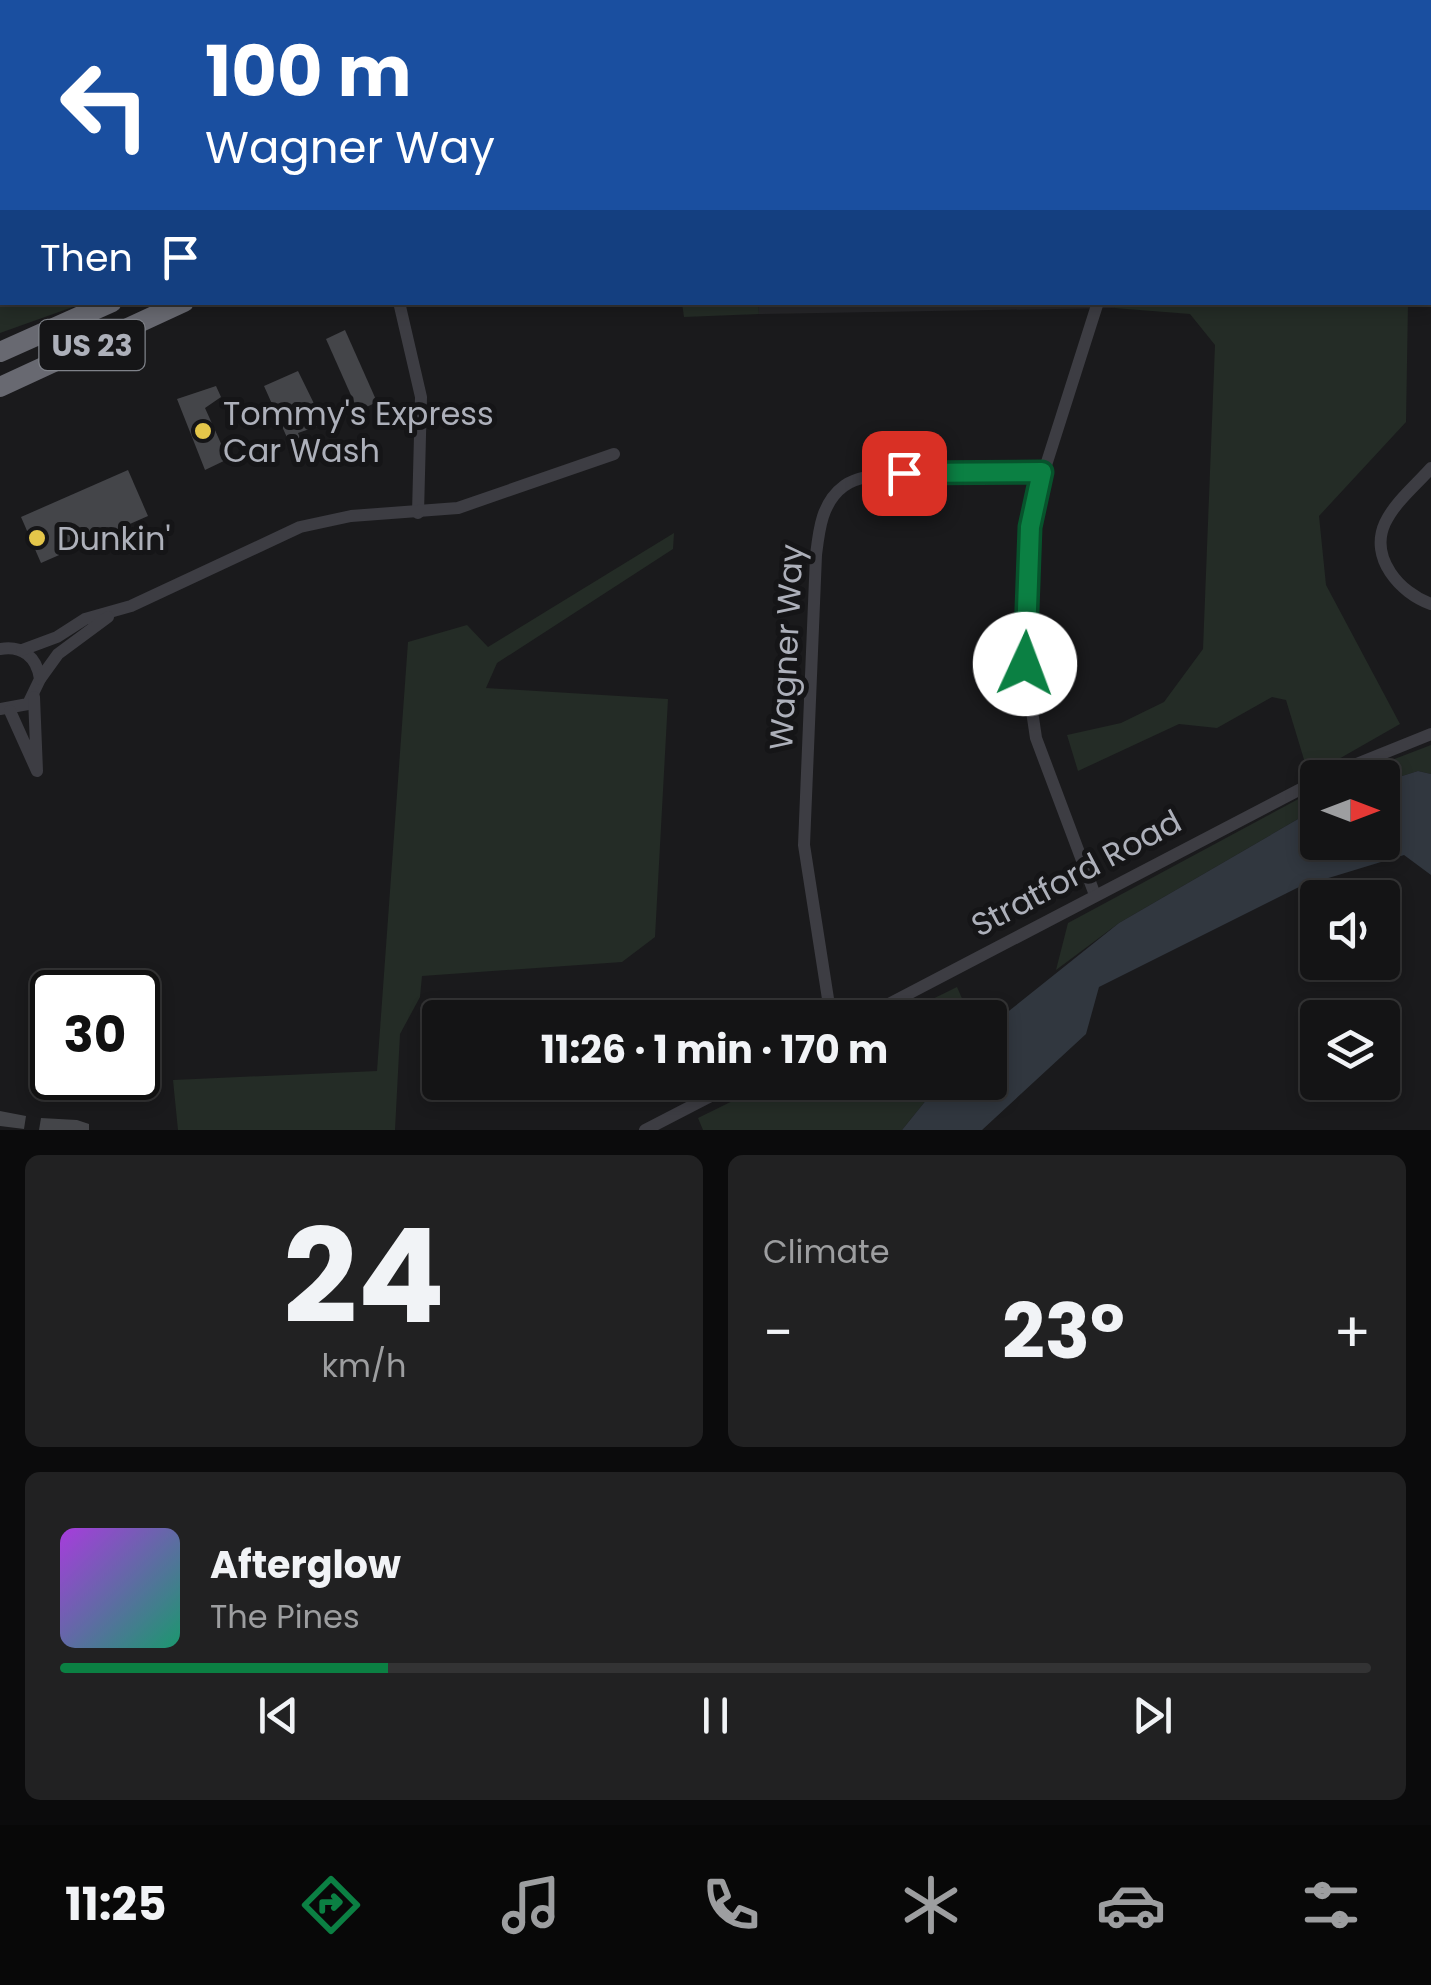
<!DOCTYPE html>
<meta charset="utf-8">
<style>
body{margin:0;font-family:Poppins,sans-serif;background:#212122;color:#f1f3f6;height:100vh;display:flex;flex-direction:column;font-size:38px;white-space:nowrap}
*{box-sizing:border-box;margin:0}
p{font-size:32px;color:#9d9ea0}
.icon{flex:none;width:55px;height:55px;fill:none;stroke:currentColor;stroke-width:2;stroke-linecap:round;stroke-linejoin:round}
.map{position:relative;height:1130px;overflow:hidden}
.sheet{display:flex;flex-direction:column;gap:25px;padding:25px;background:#0b0b0c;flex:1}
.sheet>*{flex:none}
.guide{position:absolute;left:0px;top:0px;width:1432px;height:305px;box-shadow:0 5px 15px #0003,0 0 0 2px #333334;background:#1a4fa0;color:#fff;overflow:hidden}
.needle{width:65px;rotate:90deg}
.buttons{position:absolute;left:1300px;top:760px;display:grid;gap:20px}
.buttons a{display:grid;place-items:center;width:100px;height:100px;border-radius:10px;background:#141415;box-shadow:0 5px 15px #0003,0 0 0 2px #333334;font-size:50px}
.speed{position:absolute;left:30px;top:970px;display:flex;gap:20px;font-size:50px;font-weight:700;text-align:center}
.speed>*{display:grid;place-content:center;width:130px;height:130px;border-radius:50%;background:#141415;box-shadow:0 5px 15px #0003,0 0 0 2px #333334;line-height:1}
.speed .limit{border:5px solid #111;border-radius:15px;background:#fff;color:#111}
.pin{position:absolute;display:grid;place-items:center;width:85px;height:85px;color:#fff;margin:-42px;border-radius:20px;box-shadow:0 5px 15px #0006}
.me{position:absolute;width:110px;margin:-55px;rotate:2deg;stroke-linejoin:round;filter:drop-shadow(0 0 8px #0008)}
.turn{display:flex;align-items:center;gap:35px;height:210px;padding:0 40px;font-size:45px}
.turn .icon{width:130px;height:130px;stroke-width:2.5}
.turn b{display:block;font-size:70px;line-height:85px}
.then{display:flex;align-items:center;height:95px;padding:0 40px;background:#0003;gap:20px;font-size:38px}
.big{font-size:75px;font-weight:700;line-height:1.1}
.sheet .card{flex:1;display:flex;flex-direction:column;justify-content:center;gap:15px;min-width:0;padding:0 35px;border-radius:15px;background:#212122}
.sheet .dial{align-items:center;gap:0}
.dial b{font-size:130px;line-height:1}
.song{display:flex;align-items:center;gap:30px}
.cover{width:120px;height:120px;border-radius:15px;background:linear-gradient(135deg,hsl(280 70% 55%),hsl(160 70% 35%))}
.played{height:10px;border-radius:5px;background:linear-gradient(90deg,#0b8043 25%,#333334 25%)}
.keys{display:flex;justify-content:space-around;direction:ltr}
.heat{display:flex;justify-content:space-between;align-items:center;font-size:55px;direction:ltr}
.sheet .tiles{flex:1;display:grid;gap:25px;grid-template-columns:1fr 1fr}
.card:last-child{grid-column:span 2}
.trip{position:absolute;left:422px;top:1000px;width:585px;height:100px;border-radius:10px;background:#141415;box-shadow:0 5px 15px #0003,0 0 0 2px #333334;font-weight:700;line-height:100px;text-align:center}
.tab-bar{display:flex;height:160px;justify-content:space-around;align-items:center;background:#080808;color:#9d9ea0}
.tab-bar .icon{width:70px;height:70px}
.tab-bar .selected{color:#0b8043}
.tab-bar b{font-size:45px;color:#f1f3f6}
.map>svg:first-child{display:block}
</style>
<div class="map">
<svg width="1431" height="1130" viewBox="0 0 1431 1130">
<rect width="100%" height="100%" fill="#1a1a1c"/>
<g fill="#262629">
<rect x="169" y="0" width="1003" height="2"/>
<polygon points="758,303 1115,303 1114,308 759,314"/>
</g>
<g fill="#242c26">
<polygon points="0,206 2,302 84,303 0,333"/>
<polygon points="682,303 758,303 759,314 684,317"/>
<polygon points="1115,303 1408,303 1406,422 1319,516 1326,585 1400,724 1309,776 1286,700 1272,697 1217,728 1179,724 1078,771 1067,735 1121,723 1164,702 1203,649 1215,345 1190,314 1114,308"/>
<polygon points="674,533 673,549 497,663 486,688 668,699 655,937 622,962 422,976 420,997 400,1034 395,1130 178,1130 173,1080 377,1071 408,642 467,625 488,647"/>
<polygon points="1431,745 1431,774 1418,771 1383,782 1382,778 1345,778"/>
<polygon points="1317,789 1317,808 1119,923 1056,970 1068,923"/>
<polygon points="957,987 970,1017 896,1017"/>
<polygon points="769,1083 940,1083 902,1130 703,1130 698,1118"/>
</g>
<polygon fill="#31373f" points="1418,771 1431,774 1431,875 1404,855 1299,887 1099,987 1086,1034 982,1130 902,1130 940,1083 990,1082 990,1026 1119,923 1317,808 1318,842 1382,842 1383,782"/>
<g fill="#444549">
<polygon points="345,330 377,402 358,411 326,339"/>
<polygon points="298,371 324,424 298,433 300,438 289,442 264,386"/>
<polygon points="216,386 221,397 205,408 228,459 205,470 177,399"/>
<polygon points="128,470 148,516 41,563 21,517"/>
<polygon points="0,1111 26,1116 24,1129 0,1126"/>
<polygon points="41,1118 77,1120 89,1124 89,1130 39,1130"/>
</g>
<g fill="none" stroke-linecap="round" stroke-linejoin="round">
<g stroke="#3d3d43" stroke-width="12">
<polyline points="1152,0 1153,2"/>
<polyline points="63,2 63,0"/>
<polyline points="0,93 2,91"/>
<polyline points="399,302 421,397 418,513"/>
<path d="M1431,468C1416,485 1395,502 1385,523C1369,558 1400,593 1431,604"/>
<path d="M0,649C22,645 37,657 40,679L28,704L0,709"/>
<polyline points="22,650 57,637 85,619 131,606 300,527 351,516 458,508 614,454"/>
<polyline points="40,679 58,654 108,617"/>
<polyline points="10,711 37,771 34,697"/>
<polyline points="1322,778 1431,734"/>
<polyline points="1095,895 1036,738 1025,664 1033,506 1098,302"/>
<path d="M831,1018L804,845L816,555C819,529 822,502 844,486C874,463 1001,472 1042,472"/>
<polyline points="862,1018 1318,780"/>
<polyline points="645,1130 738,1082"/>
</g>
<g stroke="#686971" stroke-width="20">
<polyline points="1169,2 1184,0"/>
<polyline points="1259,2 1274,0"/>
<polyline points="1421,2 1431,1"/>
<polyline points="0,352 112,302"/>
<polyline points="0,387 184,302"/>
</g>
</g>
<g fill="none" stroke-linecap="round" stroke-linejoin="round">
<g stroke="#07532c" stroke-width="25">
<polyline id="route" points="904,473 1042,472 1030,527 1025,664"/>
</g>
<use href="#route" stroke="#0b8043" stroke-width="18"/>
</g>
<g fill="#e4c64a" stroke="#151517" stroke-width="4">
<circle cx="203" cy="431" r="10"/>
<circle cx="37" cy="538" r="10"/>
</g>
<g text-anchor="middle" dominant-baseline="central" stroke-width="10" stroke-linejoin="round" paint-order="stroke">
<rect fill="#151517" stroke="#7f8289" stroke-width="2.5" x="39.5" y="320" width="105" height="50" rx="8"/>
<g font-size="30" font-weight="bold" fill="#adb0ba">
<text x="92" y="345">US 23</text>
</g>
<g font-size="32" fill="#adb0ba" stroke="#151517" text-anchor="start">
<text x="223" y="413">Tommy's Express<tspan x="223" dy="37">Car Wash</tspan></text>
<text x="57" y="538">Dunkin'</text>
</g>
<g font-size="32" fill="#adb0ba" stroke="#151517">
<text transform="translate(786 647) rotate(-87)">Wagner Way</text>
<text transform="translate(1076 873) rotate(-28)">Stratford Road</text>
</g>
</g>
</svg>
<div class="buttons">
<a><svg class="needle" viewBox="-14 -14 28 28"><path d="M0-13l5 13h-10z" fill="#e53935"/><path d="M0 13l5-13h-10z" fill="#9d9ea0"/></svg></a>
<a><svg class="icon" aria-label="sound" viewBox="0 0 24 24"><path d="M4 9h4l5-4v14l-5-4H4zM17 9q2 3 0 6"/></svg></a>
<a><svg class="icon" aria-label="layers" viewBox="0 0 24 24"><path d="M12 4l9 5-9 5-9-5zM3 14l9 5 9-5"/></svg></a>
</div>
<div class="speed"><div class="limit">30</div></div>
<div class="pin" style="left:904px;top:473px;background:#d93025"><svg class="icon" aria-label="arrive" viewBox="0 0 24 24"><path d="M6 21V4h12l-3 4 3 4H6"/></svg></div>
<svg class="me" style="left:1025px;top:664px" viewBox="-20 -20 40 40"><circle r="19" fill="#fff"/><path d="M0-13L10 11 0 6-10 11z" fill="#0b8043"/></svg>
<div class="trip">11:26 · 1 min · 170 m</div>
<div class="guide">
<div class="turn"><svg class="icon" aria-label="left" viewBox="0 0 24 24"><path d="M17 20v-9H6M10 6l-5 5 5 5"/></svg><div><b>100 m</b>Wagner Way</div></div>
<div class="then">Then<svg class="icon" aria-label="arrive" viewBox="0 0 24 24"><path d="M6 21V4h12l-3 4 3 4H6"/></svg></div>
</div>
</div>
<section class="sheet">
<div class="tiles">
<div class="card dial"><b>24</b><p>km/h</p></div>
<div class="card"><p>Climate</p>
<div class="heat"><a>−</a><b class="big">23°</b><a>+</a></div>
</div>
<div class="card">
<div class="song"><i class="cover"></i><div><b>Afterglow</b><p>The Pines</p></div></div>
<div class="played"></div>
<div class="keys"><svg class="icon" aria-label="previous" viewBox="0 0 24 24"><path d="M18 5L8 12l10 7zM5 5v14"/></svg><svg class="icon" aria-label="pause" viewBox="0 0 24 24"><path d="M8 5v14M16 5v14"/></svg><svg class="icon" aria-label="next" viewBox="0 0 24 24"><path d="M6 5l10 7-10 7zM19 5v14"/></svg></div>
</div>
</div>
</section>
<nav class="tab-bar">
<b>11:25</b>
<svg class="icon selected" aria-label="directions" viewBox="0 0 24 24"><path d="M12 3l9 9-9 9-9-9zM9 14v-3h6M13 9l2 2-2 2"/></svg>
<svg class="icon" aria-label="music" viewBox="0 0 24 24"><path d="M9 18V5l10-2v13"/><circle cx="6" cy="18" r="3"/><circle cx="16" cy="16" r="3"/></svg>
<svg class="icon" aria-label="phone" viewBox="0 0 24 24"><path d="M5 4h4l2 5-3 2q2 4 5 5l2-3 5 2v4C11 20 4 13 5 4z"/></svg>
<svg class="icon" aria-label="climate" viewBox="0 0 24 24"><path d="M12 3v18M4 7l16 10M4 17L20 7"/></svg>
<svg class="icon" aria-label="car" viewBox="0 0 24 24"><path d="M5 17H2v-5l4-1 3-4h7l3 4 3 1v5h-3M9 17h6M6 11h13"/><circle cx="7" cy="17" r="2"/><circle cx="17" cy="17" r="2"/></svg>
<svg class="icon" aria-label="filters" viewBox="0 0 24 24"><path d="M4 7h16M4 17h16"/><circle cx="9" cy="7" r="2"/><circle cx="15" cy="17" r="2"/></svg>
</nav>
